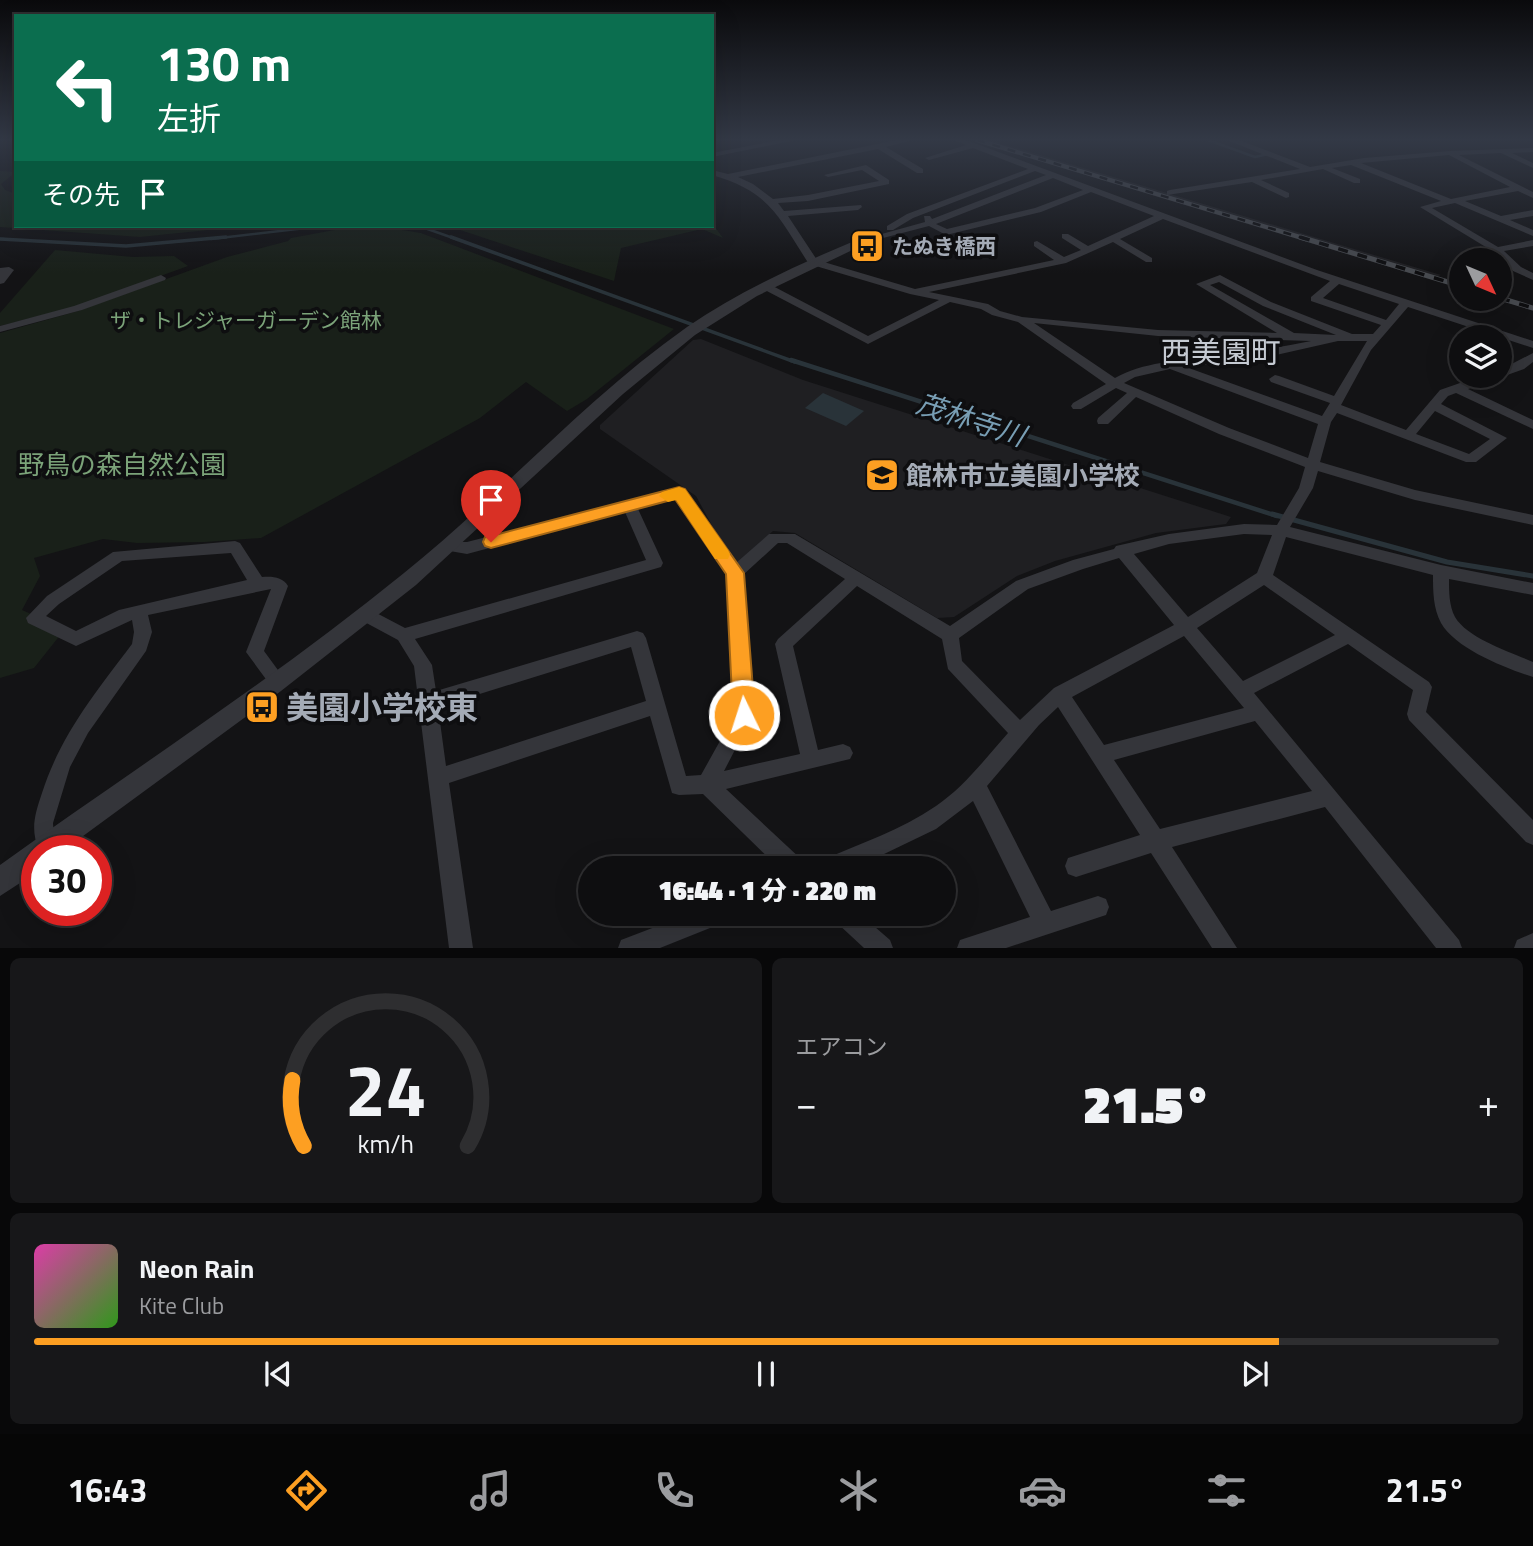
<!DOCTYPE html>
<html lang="ja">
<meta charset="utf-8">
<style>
body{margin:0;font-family:"Titillium Web","Noto Sans JP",sans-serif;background:#171719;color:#f1f3f6;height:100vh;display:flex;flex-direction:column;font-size:26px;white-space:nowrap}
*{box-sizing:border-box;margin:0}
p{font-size:23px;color:#9b9c9f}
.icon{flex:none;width:38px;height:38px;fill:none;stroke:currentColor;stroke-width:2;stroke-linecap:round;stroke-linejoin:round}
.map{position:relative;height:948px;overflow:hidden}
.side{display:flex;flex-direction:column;gap:10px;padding:10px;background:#080809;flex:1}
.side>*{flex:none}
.banner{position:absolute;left:14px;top:14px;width:700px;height:214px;border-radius:0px;box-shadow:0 7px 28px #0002,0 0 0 2px #2e2e30;background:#0b6e4f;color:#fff;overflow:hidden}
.needle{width:46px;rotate:134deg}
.controls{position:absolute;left:1449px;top:248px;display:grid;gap:14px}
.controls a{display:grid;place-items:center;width:63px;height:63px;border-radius:50%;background:#0e0e10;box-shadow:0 7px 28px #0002,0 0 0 2px #2e2e30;font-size:35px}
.speed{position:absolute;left:21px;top:835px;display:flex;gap:14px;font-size:35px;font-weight:700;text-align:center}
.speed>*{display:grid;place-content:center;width:91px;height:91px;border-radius:50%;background:#0e0e10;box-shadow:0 7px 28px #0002,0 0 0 2px #2e2e30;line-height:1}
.speed .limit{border:10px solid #d22;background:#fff;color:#111}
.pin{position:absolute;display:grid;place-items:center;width:60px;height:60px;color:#fff;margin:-72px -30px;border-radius:50% 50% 50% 0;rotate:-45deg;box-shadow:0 0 7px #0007}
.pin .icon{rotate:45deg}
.me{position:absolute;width:77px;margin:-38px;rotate:356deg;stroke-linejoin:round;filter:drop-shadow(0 0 5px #0008)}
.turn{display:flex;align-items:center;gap:24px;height:147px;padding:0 28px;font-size:32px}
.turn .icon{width:91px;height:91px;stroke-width:2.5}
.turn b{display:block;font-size:49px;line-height:60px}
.then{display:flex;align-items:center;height:66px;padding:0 28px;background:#0003;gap:14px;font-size:26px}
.big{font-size:52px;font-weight:800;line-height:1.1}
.side .widget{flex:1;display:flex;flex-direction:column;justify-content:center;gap:10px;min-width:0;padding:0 24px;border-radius:10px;background:#171719}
.side .dial{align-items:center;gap:0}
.dial svg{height:182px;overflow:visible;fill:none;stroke:#2e2e30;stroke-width:7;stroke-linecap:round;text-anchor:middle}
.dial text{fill:#f1f3f6;stroke:none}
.song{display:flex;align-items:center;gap:21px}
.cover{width:84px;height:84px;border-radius:10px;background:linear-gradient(135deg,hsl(320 70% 55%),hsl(110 70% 35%))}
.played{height:7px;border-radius:4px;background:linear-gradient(90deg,#fd9f22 85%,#2e2e30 85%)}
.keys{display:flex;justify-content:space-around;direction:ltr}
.heat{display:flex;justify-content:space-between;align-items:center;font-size:38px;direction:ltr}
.side .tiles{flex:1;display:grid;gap:10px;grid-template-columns:1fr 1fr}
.widget:last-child{grid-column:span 2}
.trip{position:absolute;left:578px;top:856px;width:378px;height:70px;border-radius:35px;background:#0e0e10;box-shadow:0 7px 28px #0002,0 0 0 2px #2e2e30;font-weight:800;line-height:70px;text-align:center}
.dock{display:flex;height:112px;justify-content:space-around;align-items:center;background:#060606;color:#9b9c9f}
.dock .icon{width:49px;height:49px}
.dock .current{color:#fd9f22}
.dock b{font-size:32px;color:#f1f3f6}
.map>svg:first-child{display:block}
</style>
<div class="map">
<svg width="1533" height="948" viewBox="0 0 1533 948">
<rect width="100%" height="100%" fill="#131315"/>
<g fill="#1f1f22">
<polygon points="970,140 990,140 1441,275 1429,279"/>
<polygon points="701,339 803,380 1231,517 1226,524 1156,533 1055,561 1017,576 954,617 937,618 795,533 773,531 734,566 696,496 600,429 600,425 693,340"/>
</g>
<g fill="#192019">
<polygon points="0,171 16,172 1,184 5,190 16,194 16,226 247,226 140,237 0,227"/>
<polygon points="712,223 723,238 702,229 621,248 614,281 448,226 712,226"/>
<polygon points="383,227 421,233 674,329 587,399 567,411 526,382 480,418 261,538 205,542 137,543 103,539 34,558 40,576 22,610 65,629 34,668 0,678 0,333 78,311 227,257 288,241 291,238 340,229"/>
<polygon points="55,250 133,257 174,256 188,266 75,307 0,326 0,313"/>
</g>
<polygon fill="#293339" points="823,393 864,411 846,426 805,408"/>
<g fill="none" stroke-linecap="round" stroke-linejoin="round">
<g stroke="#293339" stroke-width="2.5">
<polyline points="1208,140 1255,157 1268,154"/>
<polyline points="419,226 456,239"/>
<polyline points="0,239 4,239"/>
<polyline points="211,239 323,226"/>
</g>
<g stroke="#293339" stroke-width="3.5">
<polyline points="451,237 795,362"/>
<polyline points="0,239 126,246 226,237"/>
</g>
<polyline stroke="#293339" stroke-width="4.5" points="791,360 1277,516"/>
<polyline stroke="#293339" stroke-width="5" points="1272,514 1447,562 1533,576"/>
<g fill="#34353a" fill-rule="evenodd">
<polygon points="779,140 796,140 712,157 712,153"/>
<path d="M897,140H913L886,147L923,169V173H917L878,149L738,177L753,184L773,199L808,195L879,181L862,170L828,177L824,175L866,165L889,180V184L808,201L778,203L784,211L861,205L862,207L858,210L788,216L817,260L915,289L1054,260L1034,246V242L1037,241L1064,257L1081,250L1062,238V234H1068L1088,246L1154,216L1091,192L1041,212L946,235L929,226L860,244V240L925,222L924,216H930L932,219L1046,175L1035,171L913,218L893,230H887V226L907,214L1028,169L973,148L929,160L925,158L966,145L954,140H966L1317,270L1533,341V348L1408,307L1371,350L1341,405L1406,430L1440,390L1480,376H1500V370L1533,353V362L1524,369L1468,389L1533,420V429L1456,393L1448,396L1441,404L1507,438L1476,462H1466L1337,413L1331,422L1320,462L1415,490L1533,515V525L1415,500L1318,471L1313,488L1290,527L1441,565L1533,583V595L1449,579C1449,591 1449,606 1455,617C1468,639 1511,652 1533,662V677C1505,668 1456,649 1441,623C1433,608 1433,591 1433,575L1286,537L1273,575L1429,682L1432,687L1426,712L1533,820V845L1526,842L1409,720L1407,714L1413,690L1348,644L1254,693L1459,940L1462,948H1436L1325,807L1172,847L1237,948H1212L1151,853L1076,877L1068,874L1065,866L1068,858L1140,835L1058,707L1039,725L987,786L1051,911L1098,896L1106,899L1109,907L1106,915L1006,948H957L960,940L1030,917L973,801L936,829L855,868H820L823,860C861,843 901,830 936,806C964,787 985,759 1008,733L948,669L942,639L857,586L793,646L818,750L843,744L850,747L853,753L850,759L726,789L802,860L805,868H779L703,794L679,795L672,793L650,716L449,783L473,948H449L414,666L398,640L359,619L357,614L359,609L365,607L405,628L646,560L625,512L467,554L444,550L441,546L444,542H467L679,488L684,490L736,563L769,534H795L950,626L1016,581L1073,560L1114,549L1116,546L1169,534L1244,524L1277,525L1299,488L1305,467L1219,434L1136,397L1108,424H1098L1097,421L1098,418L1127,393L1116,388L1081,409H1073L1071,406L1073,403L1106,384L1018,322L992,315L981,309L950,302L868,344L761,288V284H769L868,336L939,300L910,294L809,264C778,217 771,192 712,175V170L728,174ZM1053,178L1083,190L1035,208L947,229L936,224ZM1163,219L1330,281L1311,297V301L1381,325L1373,334H1352L1271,302L1220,275L1196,284L1277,333L1158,330L1022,317L1000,311L988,304L929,292L1066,263L1113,242L1146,262H1152V258L1120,239ZM1219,282L1263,306L1336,335L1294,333L1210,285ZM1339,284L1399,304L1386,320L1323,298ZM1034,323L1158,336L1311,341C1277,348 1244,353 1209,357C1178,361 1143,362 1115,378ZM1338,341H1367L1334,396L1279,376L1275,375L1269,379L1271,382L1330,403L1322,416L1186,367L1276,355ZM1170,369L1318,424L1308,458L1229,428L1124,383L1135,377ZM1435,411L1490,439L1469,454L1416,434ZM676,499L727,574L735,714L701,775L686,776L646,638L643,633L637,631L436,691L432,665L415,639L661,567L663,563L638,509ZM1244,534L1272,535L1257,573L1188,617L1134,554L1169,544ZM778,543H787L845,579L778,639L775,644L800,754L724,771L753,715L743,575ZM1119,558L1174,625L1054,688L1020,720L962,661L959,638L1028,589L1083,569ZM1264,585L1335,635L1243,681L1197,628ZM1184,636L1244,708L1104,745L1072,697ZM631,647L646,701L446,766L438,707ZM1255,721L1312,791L1160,829L1114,760Z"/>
<path d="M1227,140H1239L1310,167L1364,158L1450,151L1533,148V152L1512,153L1533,163V168L1501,153L1459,155L1533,192V198L1518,191L1465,201L1501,216L1533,210V216L1510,220L1533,230V236L1455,203L1432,208L1498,247L1533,240V246L1504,251L1521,267L1533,273V280L1513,271L1494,252L1420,207L1441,201L1351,165L1332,168L1360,179V183H1354L1323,169L1261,180L1289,193V197L1286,198L1252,182L1167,195V191L1170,190L1300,169ZM1449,155L1510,187L1451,199L1361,163Z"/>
<polygon points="9,267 14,270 4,283 0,284 0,268"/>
<polygon points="161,275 166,278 165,280 82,310 0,332 0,326 74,306"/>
<path d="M235,541L240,543L262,577C272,576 283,577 288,586L264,651L286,681L283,686L277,689L271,686L246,652L271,589L148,615L152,632L146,651L88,733L70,767L53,823L54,837L59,847L57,850H39C30,829 35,814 42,793C61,734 96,692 132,644L134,632L132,620L76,646L28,623L26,618L47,596L113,552ZM231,553L247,580L119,610L76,631L46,616L59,604L122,561Z"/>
<polygon points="689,914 728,914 725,922 660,948 618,948 621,940"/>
<polygon points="833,914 860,914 890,940 893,948 864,948 836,922"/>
<polygon points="1533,933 1533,948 1514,948 1517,940"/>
</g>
<path fill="#34353a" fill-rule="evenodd" d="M859,239L869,242L757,296L695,335L623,394L416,585L281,691L64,850H37V872L0,896V865C134,769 275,678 404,573C501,495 585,399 687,327C740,291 799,264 859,239Z"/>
<g stroke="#474a4f" stroke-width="4.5">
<polyline id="rail-far1" points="977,140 1306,239"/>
</g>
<g stroke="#474a4f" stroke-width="5">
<g id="rail">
<polyline points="1300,237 1461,286"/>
<polyline points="1500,298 1533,308"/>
</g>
</g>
<use href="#rail-far1" stroke="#0e0e10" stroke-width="2.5" stroke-dasharray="8" stroke-linecap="butt"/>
<use href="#rail" stroke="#0e0e10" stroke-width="3.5" stroke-dasharray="10" stroke-linecap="butt"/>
</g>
<linearGradient id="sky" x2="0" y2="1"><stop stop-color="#0a0a0c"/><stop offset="0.51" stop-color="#333946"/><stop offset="1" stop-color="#333946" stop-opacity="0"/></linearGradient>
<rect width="1533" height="273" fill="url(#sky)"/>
<polygon fill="#fd9f22" stroke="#a46716" stroke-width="2" points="679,487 685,489 744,573 755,715 751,721 744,724 736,721 733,715 726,574 675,499 491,548 485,546 483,542 485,537 491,536"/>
<polygon fill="#f59e0b" points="679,487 685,489 728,550 730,554 728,559 715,559 676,500 668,502 659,496 662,492"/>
<defs>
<g id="bus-square" transform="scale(1.75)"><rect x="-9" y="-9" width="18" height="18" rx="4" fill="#fd9f22" stroke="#0e0e10"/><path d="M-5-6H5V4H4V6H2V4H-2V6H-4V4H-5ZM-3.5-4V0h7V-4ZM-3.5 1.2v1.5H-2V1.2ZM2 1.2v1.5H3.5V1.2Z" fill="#111"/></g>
<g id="school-square" transform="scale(1.75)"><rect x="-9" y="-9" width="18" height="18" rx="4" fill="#fd9f22" stroke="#0e0e10"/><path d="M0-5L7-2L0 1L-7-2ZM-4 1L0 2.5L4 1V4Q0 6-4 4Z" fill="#111"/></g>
</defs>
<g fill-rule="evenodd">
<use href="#bus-square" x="867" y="246"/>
<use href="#school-square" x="882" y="475"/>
<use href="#bus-square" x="262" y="707"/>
</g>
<g text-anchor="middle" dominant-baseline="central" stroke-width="7" stroke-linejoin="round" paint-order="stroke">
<g font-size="21" font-weight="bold" fill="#a4abb6" stroke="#0e0e10" text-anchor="start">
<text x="892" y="246">たぬき橋西</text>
</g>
<g font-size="21" fill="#7ba379" stroke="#0e0e10">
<text x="246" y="320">ザ・トレジャーガーデン館林</text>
</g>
<g font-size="26" fill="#7ba379" stroke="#0e0e10">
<text x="122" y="464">野鳥の森自然公園</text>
</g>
<g font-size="26" font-weight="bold" fill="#a4abb6" stroke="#0e0e10" text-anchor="start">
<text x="906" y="475">館林市立美園小学校</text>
</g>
<g font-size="28" font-style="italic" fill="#789eb4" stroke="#0e0e10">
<text transform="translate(971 419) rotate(18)">茂林寺川</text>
</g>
<g font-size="30" fill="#c5cad2" stroke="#0e0e10">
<text x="1221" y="352">西美園町</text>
</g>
<g font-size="32" font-weight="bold" fill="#a4abb6" stroke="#0e0e10" text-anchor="start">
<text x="286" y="707">美園小学校東</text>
</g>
</g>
</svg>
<div class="controls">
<a><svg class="needle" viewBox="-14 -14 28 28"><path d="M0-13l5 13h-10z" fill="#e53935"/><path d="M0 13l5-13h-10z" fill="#9b9c9f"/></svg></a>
<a><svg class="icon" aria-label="layers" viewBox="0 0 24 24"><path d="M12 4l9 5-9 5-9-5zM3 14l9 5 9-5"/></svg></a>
</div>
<div class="speed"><div class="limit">30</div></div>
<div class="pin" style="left:491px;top:542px;background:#d93025"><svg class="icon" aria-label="arrive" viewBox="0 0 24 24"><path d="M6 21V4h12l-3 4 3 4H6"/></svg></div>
<svg class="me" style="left:744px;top:715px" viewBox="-20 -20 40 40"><circle r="17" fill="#fd9f22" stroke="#fff" stroke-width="3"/><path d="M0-11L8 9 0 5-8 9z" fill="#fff"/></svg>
<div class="trip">16:44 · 1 分 · 220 m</div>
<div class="banner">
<div class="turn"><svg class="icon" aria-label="left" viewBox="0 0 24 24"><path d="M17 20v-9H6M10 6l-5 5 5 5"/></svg><div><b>130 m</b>左折</div></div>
<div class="then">その先<svg class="icon" aria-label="arrive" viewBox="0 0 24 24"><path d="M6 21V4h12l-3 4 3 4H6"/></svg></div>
</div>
</div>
<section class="side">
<div class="tiles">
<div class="widget dial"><svg viewBox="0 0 100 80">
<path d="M14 69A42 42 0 1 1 86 69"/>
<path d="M14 69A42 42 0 0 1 9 40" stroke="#fd9f22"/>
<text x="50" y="56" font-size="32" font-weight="700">24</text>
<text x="50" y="72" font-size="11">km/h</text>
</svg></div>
<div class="widget"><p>エアコン</p>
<div class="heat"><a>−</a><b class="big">21.5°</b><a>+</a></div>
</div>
<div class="widget">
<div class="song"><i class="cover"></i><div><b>Neon Rain</b><p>Kite Club</p></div></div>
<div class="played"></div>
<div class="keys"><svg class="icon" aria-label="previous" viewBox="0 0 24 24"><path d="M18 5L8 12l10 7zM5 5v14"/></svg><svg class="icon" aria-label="pause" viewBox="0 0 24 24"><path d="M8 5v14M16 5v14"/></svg><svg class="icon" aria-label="next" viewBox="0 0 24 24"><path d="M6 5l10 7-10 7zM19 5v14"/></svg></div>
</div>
</div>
</section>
<nav class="dock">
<b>16:43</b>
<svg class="icon current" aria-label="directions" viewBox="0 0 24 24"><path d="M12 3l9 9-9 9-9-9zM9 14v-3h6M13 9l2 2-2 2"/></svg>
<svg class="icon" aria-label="music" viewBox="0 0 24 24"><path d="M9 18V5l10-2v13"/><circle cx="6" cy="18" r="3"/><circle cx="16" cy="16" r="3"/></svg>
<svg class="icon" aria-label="phone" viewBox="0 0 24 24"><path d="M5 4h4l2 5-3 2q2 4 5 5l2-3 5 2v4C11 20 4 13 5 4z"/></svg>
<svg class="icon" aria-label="climate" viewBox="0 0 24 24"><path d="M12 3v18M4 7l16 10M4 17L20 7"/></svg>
<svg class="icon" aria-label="car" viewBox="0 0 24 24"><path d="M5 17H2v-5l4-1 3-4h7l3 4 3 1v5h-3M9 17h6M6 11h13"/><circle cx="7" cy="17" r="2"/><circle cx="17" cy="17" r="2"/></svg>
<svg class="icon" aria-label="filters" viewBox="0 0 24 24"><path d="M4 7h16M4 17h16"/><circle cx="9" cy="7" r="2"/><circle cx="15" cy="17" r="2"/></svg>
<b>21.5°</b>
</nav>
